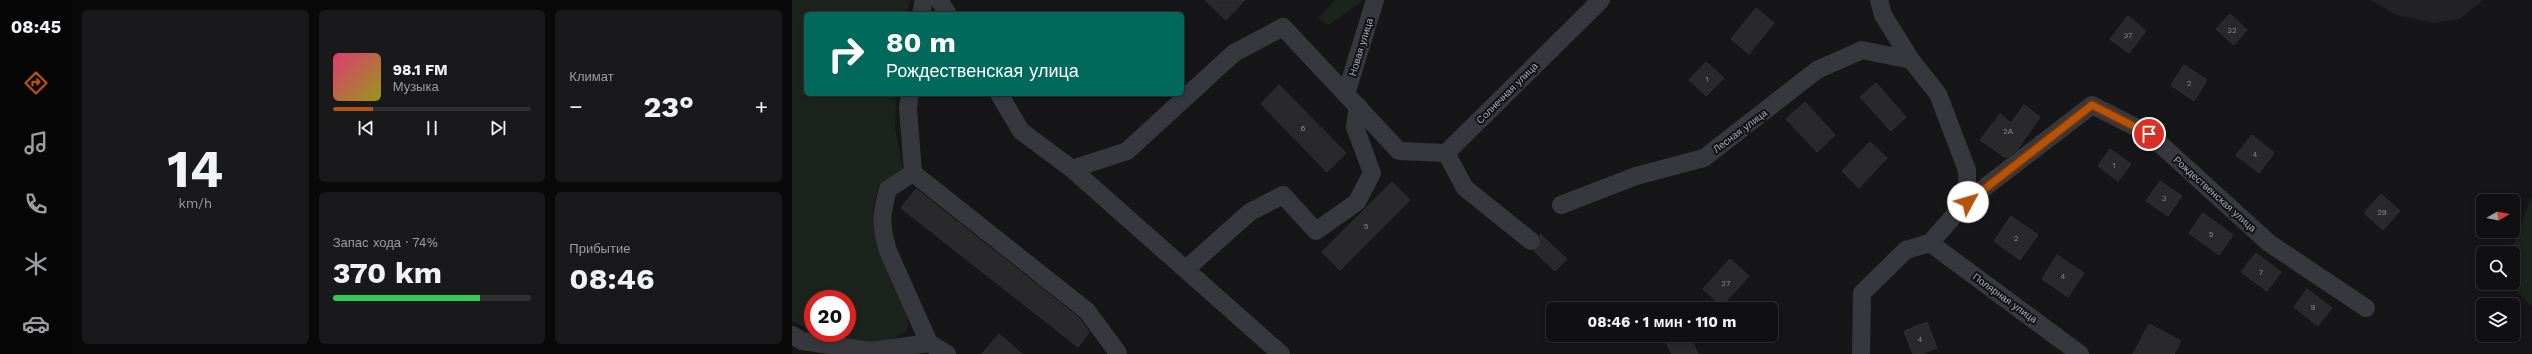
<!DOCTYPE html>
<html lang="ru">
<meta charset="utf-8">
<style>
body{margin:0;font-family:"Work Sans",sans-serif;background:#19191b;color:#f1f3f6;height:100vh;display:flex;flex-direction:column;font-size:15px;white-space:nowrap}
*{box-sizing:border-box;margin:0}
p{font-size:13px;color:#9c9d9f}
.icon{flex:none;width:22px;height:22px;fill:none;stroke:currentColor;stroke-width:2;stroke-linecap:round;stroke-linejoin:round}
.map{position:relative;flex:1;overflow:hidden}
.sheet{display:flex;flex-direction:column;gap:10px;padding:10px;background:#09090a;width:720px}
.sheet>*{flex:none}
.hud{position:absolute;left:12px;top:12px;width:380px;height:84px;border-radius:6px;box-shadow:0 2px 6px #0003,0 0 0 1px #303032;background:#00695c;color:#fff;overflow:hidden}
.needle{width:26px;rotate:80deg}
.fabs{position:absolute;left:1684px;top:194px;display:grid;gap:8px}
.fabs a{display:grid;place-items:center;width:44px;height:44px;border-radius:6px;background:#101012;box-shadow:0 2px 6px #0003,0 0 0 1px #303032;font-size:20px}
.speed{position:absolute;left:12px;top:290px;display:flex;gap:8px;font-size:20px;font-weight:700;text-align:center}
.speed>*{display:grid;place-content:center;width:52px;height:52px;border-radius:50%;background:#101012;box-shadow:0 2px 6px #0003,0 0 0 1px #303032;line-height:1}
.speed .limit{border:6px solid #d22;background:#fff;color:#111}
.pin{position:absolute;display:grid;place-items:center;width:34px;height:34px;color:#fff;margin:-17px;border:2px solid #fff;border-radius:50%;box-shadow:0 1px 4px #0007}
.me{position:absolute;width:44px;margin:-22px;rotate:51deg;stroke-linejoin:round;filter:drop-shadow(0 0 3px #0008)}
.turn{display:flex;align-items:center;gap:14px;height:84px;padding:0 16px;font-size:18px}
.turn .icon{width:52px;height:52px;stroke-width:2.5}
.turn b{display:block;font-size:28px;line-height:34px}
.big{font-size:30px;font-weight:700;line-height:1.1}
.sheet .widget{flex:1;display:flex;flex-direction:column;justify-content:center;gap:6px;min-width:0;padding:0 14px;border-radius:6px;background:#19191b}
.sheet .dial{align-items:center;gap:0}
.dial b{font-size:52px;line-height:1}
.song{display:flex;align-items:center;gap:12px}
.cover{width:48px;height:48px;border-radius:6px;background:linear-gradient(135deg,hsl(340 70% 55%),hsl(60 70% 35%))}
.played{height:4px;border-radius:2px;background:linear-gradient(90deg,#b45309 20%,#303032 20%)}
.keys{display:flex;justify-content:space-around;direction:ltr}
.heat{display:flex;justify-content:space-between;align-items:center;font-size:22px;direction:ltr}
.charge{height:6px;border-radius:3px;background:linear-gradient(90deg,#34c759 74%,#303032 0)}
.sheet .tiles{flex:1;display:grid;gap:10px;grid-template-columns:repeat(3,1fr)}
.widget:first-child{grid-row:span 2}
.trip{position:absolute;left:754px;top:302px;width:232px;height:40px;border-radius:6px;background:#101012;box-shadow:0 2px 6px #0003,0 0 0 1px #303032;font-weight:700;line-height:40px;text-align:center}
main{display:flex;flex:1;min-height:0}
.dock{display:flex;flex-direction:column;width:72px;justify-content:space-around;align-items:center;background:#060607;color:#9c9d9f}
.dock .icon{width:28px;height:28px}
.dock .active{color:#b45309}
.dock b{font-size:18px;color:#f1f3f6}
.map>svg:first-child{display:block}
</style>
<main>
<nav class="dock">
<b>08:45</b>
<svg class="icon active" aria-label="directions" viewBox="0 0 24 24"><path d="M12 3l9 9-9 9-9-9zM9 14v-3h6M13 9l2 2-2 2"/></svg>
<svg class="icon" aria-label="music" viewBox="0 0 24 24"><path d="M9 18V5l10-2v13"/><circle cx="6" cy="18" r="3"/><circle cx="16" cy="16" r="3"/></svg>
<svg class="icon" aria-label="phone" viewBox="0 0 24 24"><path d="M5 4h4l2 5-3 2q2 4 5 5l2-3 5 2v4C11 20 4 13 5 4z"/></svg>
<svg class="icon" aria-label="climate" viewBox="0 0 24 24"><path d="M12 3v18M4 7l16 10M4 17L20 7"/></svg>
<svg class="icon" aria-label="car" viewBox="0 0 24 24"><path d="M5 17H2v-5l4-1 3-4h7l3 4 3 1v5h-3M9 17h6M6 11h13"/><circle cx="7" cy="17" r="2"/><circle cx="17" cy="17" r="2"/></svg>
</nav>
<section class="sheet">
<div class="tiles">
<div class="widget dial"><b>14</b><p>km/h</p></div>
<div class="widget">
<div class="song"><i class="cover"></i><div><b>98.1 FM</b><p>Музыка</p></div></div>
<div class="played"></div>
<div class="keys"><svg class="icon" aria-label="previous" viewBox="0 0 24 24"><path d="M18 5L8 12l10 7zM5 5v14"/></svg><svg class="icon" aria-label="pause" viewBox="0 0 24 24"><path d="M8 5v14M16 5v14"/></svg><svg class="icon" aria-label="next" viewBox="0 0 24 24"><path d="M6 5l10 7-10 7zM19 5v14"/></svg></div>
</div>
<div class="widget"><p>Климат</p>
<div class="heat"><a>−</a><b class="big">23°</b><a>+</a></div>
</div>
<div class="widget"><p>Запас хода · 74%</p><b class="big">370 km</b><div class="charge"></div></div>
<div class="widget"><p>Прибытие</p><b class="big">08:46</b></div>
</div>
</section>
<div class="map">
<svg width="1740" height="354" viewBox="0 0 1740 354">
<rect width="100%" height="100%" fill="#161618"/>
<polygon fill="#222225" points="1579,0 1691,0 1668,19 1640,23 1602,14"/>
<g fill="#1c231d">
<path d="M0,0H118L114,14H14V94H104L103,127L111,171L87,184L81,208L84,240L116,314L115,330C95,350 52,341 29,333H55V299H21V330L0,322Z"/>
<polygon points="543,0 572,0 537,25 526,19"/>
<polygon points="1740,196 1740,307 1717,283 1721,283 1721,253 1718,253"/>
</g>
<g fill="#29292c" stroke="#303034">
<polygon points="413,0 453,0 434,20"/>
<polygon points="964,8 982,23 957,54 939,39"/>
<polygon points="1438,14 1455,30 1442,45 1424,29"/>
<polygon points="1336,16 1354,31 1337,53 1318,39"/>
<polygon points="914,62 932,78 914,96 897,80"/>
<polygon points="1392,65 1415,80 1402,101 1379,85"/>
<polygon points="1084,83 1114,117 1099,131 1068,97"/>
<polygon points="487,85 554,153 535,172 469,104"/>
<polygon points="1013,102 1043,135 1025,152 994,119"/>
<polygon points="1232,105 1248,117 1225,150 1214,158 1188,140 1208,114 1219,123"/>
<polygon points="1460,135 1482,153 1467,173 1444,155"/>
<polygon points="1078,142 1095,158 1067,188 1050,171"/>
<polygon points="1318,149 1339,164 1326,181 1306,166"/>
<polygon points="1368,181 1390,196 1376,216 1354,201"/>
<polygon points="600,182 618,200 548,270 530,252"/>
<polygon points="124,189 287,318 297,332 286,347 109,208"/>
<polygon points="1589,194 1608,211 1591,230 1572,213"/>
<polygon points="1411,213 1441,235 1427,255 1397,233"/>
<polygon points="1219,216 1246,235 1228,260 1202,241"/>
<polygon points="748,234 775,259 763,271 742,251 749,243"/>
<polygon points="1464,253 1489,272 1475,291 1449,272"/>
<polygon points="1265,255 1292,273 1276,297 1250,279"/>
<polygon points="938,259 957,276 930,306 911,289"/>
<polygon points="1515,289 1540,308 1526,326 1502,307"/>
<polygon points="1135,322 1145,348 1129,354 1121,354 1112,331"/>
<polygon points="1357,324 1389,341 1382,354 1341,354"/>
<polygon points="207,334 230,354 190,354"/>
<polygon points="889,335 897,335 906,354 880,354 874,342"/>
</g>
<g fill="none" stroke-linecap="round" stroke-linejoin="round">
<g stroke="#37383d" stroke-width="18">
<polyline points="147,0 156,14"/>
<polyline points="129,14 132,0"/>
<polyline points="118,94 116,108 121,173 295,311 326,353"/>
<polyline points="207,94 229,131 280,169 489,354"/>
<polyline points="554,94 583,0"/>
<polyline points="654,153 673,188 739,241"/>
<polyline points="280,169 335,151 442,53 491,27 607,151 654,153 809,0"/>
<path d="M121,173L96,189C89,216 88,224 96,251L137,343L155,354"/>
<polyline points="1175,201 1300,105 1357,134 1477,243 1574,308"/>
<polyline points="769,205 844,176 912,158 1025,70 1070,50 1119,60"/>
<polyline points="1138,243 1288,354"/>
<polyline points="394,269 458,212 491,195 524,231 565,202 580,173 563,127 566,106"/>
<polyline points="0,335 10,341 79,351 137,343"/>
<polyline points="1069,354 1070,293 1114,250 1138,243 1175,201 1175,170 1146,94 1119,60 1091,15 1087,0"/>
</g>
</g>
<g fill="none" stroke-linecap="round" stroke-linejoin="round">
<g stroke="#753606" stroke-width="10">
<polyline id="route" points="1176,202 1300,105 1357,134"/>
</g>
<use href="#route" stroke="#b45309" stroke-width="7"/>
</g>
<g text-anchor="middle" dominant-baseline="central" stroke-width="4" stroke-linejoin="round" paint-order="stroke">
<g font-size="8" fill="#888b94">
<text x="1440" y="30">32</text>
<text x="1336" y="35">37</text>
<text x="915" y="79">1</text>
<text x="1397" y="83">2</text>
<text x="511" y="128">6</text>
<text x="1216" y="131">2А</text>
<text x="1463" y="154">4</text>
<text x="1322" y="165">1</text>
<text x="1372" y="198">3</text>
<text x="1590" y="212">29</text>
<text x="574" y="226">5</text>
<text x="1419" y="234">5</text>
<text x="1224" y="238">2</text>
<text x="1469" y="272">7</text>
<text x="1271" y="276">4</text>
<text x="934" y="283">27</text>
<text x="1521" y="307">9</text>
<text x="1128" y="339">4</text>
</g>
<g font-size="10" fill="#a8adb8" stroke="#111113">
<text transform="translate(569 47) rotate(-73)">Новая улица</text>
<text transform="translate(715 93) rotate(-45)">Солнечная улица</text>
<text transform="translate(948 131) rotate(-37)">Лесная улица</text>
<text transform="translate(1423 194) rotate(42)">Рождественская улица</text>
<text transform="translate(1213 298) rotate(36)">Полярная улица</text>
</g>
</g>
</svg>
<div class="fabs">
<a><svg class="needle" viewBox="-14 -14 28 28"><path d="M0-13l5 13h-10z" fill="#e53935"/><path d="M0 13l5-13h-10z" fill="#9c9d9f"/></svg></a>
<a><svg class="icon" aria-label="search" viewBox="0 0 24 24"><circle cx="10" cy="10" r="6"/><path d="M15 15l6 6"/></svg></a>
<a><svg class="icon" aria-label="layers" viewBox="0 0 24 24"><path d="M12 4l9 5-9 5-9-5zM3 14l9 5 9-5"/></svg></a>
</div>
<div class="speed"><div class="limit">20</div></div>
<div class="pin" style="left:1357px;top:134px;background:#d93025"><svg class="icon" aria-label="arrive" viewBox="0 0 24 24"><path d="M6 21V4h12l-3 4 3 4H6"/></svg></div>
<svg class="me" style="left:1176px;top:202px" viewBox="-20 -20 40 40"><circle r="19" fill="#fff"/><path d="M0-13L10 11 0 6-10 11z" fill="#b45309"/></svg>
<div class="trip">08:46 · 1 мин · 110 m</div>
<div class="hud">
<div class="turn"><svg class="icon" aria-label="right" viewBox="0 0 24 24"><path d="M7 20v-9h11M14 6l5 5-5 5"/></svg><div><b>80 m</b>Рождественская улица</div></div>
</div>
</div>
</main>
